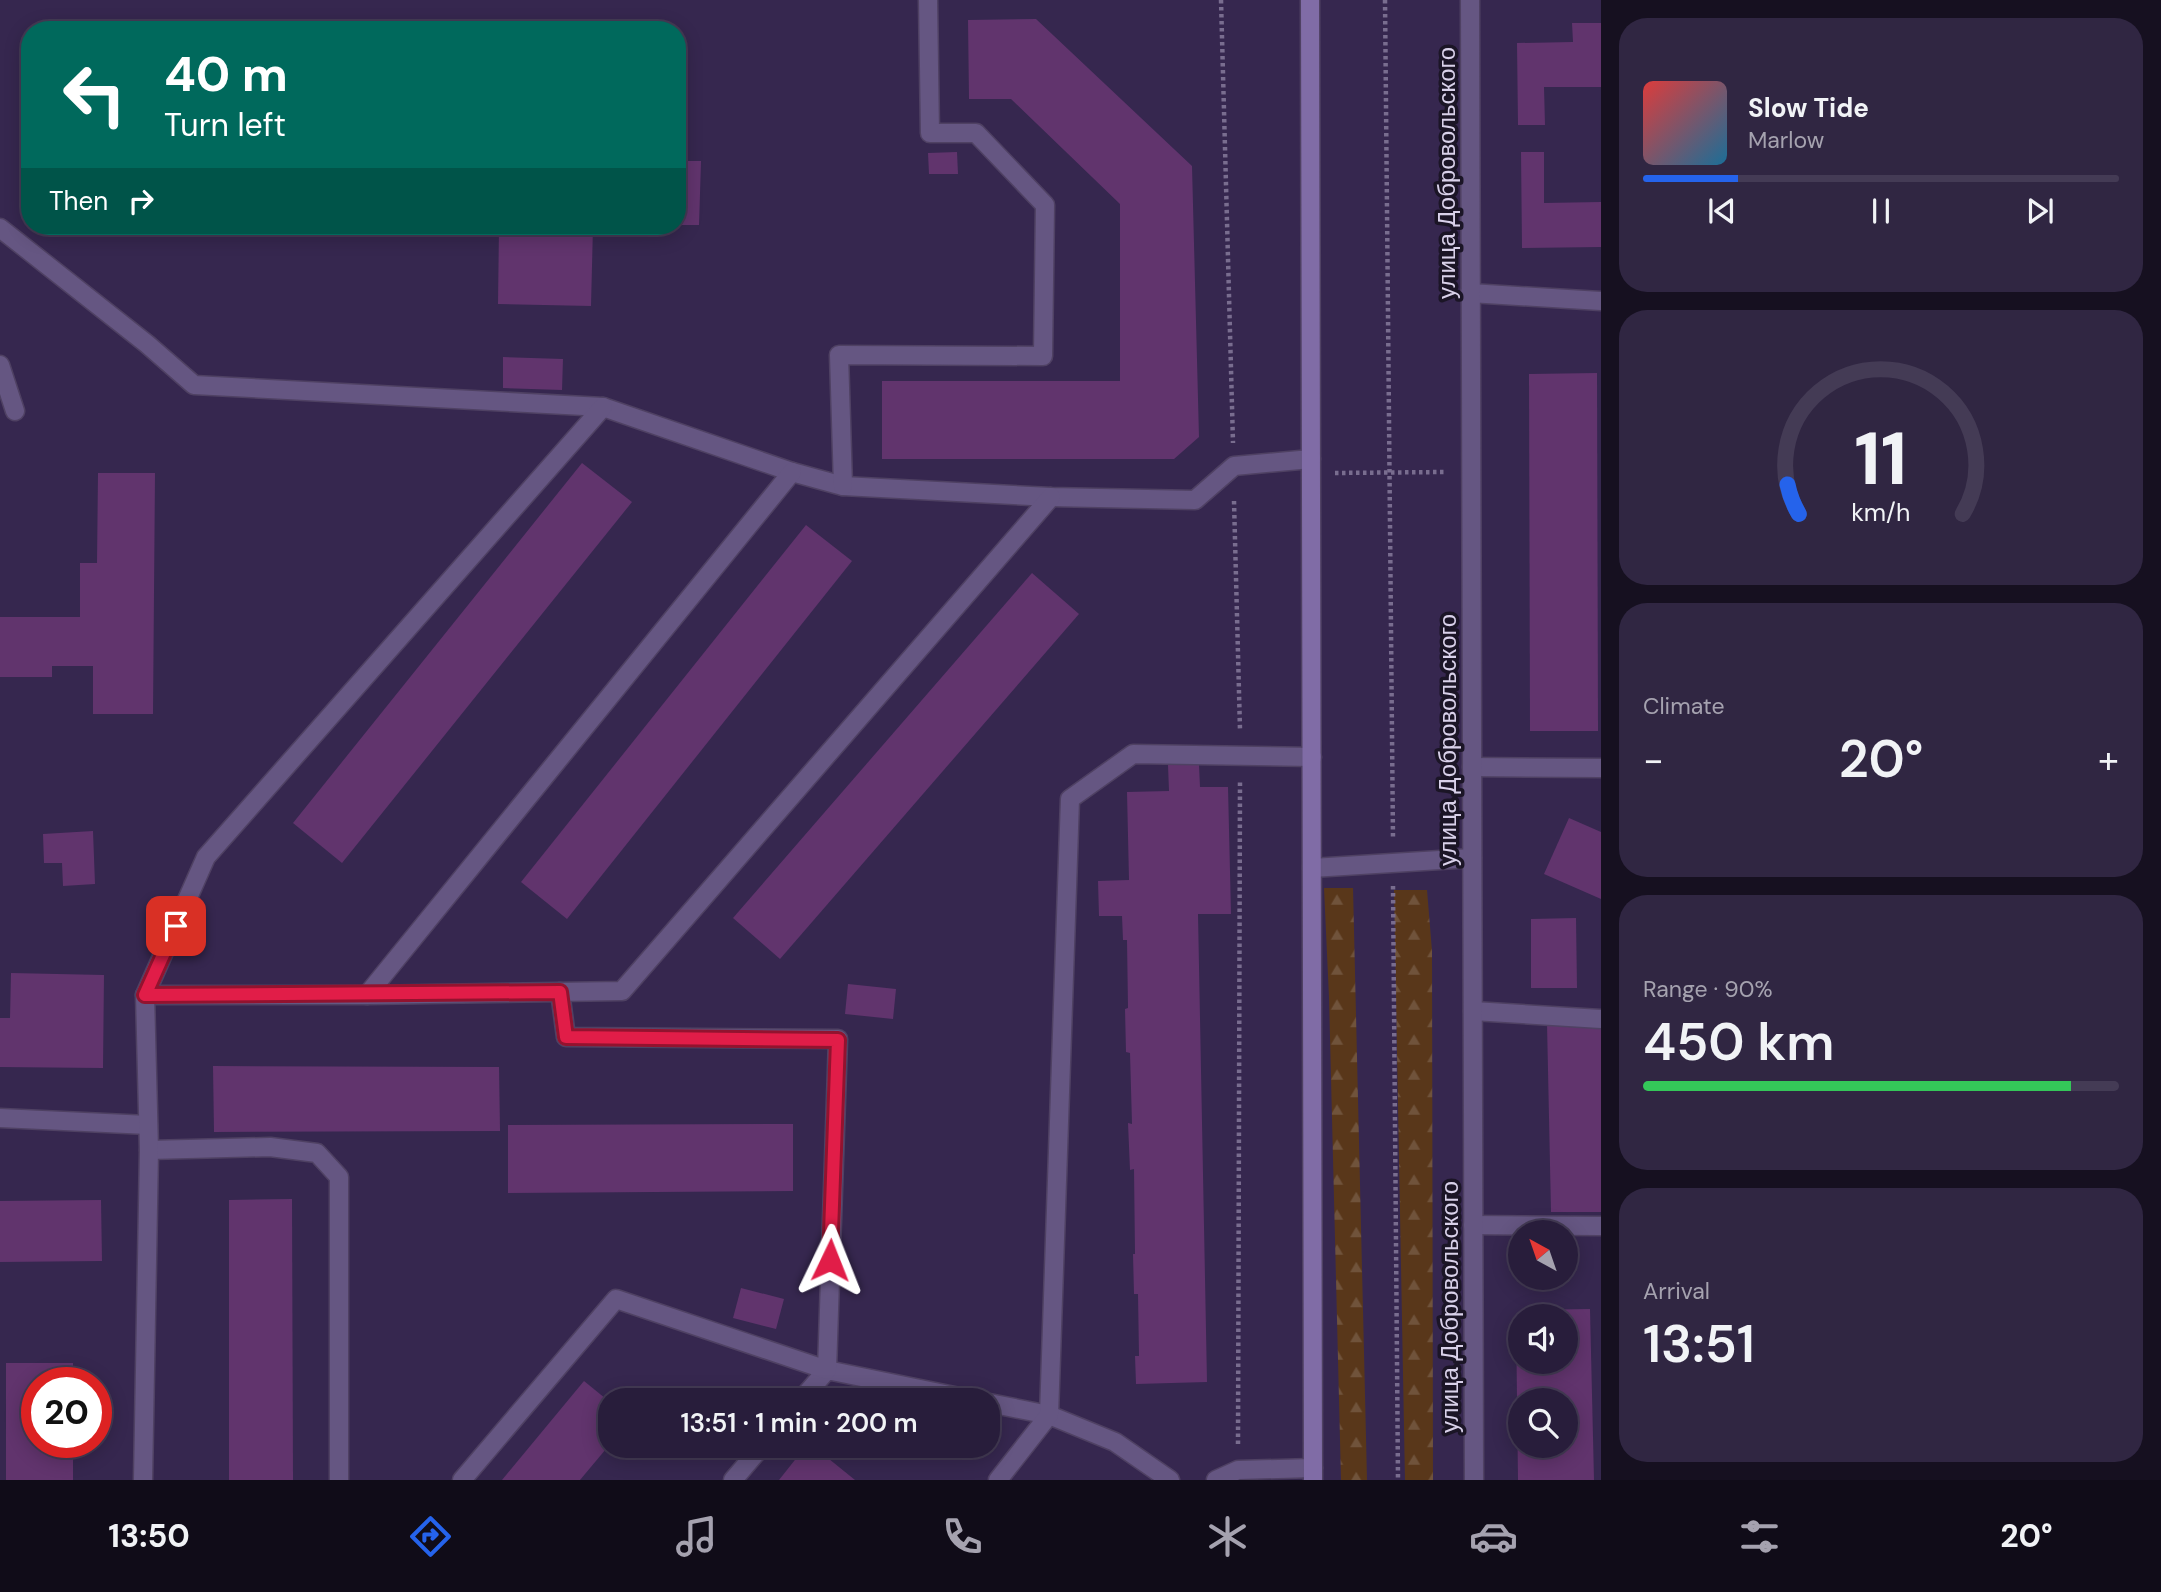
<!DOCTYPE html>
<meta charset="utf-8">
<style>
body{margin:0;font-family:"DM Sans",sans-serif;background:#302642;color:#f1f3f6;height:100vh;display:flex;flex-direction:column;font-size:26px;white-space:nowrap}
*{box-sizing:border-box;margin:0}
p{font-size:23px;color:#a5a2af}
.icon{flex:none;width:38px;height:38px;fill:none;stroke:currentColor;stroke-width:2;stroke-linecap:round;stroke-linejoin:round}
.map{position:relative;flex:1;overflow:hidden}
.panel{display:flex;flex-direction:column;gap:18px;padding:18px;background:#161020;width:560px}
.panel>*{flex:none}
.guide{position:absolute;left:21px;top:21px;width:665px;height:214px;border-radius:28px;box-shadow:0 4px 18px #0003,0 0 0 2px #443b55;background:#00695c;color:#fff;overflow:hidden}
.needle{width:46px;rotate:320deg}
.fabs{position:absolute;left:1508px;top:1220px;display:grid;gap:14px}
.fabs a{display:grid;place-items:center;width:70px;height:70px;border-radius:50%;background:#281d3b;box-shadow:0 4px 18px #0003,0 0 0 2px #443b55;font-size:35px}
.speed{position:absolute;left:21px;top:1367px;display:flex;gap:14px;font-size:35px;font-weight:700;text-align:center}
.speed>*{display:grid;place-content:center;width:91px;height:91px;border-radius:50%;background:#281d3b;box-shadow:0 4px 18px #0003,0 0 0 2px #443b55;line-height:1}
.speed .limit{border:10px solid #d22;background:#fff;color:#111}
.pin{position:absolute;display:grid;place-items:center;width:60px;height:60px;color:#fff;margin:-30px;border-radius:14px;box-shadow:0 4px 10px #0006}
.me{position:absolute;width:77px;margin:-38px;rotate:2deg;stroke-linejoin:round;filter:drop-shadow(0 0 5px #0008)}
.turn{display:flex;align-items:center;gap:24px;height:147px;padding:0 28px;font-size:32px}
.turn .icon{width:91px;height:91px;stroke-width:2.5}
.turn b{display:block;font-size:49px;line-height:60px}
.then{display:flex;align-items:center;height:66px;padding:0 28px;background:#0003;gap:14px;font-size:26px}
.big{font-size:52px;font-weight:600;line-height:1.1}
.panel .card{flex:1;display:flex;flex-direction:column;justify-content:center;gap:10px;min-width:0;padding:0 24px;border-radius:28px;background:#302642}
.panel .dial{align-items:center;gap:0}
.dial svg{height:182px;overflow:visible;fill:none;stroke:#443b55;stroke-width:7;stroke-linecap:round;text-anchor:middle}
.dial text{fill:#f1f3f6;stroke:none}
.song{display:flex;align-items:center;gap:21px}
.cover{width:84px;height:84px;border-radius:10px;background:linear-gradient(135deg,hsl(0 70% 55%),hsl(200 70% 35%))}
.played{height:7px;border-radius:4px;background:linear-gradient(90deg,#2563eb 20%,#443b55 20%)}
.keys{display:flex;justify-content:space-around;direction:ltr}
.heat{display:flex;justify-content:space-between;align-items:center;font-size:38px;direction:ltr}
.charge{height:10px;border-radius:5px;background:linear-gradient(90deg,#34c759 90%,#443b55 0)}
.trip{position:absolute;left:598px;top:1388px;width:402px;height:70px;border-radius:28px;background:#281d3b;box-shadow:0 4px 18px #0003,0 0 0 2px #443b55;font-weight:600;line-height:70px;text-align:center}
.tabs{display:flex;height:112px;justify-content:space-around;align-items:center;background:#100c18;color:#a5a2af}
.tabs .icon{width:49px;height:49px}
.tabs .selected{color:#2563eb}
.tabs b{font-size:32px;color:#f1f3f6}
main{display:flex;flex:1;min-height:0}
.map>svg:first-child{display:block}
</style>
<main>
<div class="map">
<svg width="1601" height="1480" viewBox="0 0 1601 1480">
<defs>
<pattern id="forest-firs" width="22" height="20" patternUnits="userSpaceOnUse" patternTransform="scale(1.75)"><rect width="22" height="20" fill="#59371a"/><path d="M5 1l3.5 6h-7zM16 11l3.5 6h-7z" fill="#70533b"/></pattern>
</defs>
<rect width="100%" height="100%" fill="#36274f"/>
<g fill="url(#forest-firs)">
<polygon points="1324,888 1353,888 1367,1480 1341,1480 1329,997"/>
<polygon points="1394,890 1427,890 1432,951 1433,1480 1405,1480"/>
</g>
<g fill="#61346d" fill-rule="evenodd">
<polygon points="1036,19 1192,166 1199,437 1174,459 882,459 882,381 1120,381 1120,204 1011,99 969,99 968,20"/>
<polygon points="1572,23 1601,23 1601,87 1544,87 1545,125 1518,125 1517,43 1573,42"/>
<polygon points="957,152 958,174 929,174 928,153"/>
<polygon points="1521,152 1544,152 1544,203 1601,202 1601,247 1522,248"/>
<polygon points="677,161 701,161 699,225 677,225"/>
<polygon points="499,226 593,226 591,306 498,304"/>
<polygon points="503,357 563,359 562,390 503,388"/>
<polygon points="1597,373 1598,731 1530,731 1529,374"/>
<polygon points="582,463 632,502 342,863 293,823"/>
<polygon points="98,473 155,473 153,714 93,714 93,666 52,666 52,677 0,677 0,617 80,617 80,563 97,563"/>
<polygon points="806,525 852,561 567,919 521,882"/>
<polygon points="1032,573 1079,614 780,959 733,918"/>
<polygon points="1168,765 1199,765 1200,787 1228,787 1231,914 1198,914 1207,1382 1136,1384 1135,1356 1139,1356 1138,1294 1134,1294 1133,1254 1135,1254 1134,1169 1130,1170 1128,1123 1132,1124 1130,1053 1126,1052 1125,1009 1128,1008 1127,940 1123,940 1122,916 1099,916 1098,881 1129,880 1127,792 1169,791"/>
<polygon points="1569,818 1601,832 1601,899 1544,874"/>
<polygon points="93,831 95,884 63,886 62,863 44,863 43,834"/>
<polygon points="1576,918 1577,988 1531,988 1531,919"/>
<polygon points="11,973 104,975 103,1068 0,1067 0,1018 10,1018"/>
<polygon points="848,984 896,989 893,1019 845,1014"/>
<polygon points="1601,1022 1601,1212 1551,1212 1547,1023"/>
<polygon points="213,1066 499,1067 500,1131 214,1132"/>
<polygon points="793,1124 793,1191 508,1193 508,1125"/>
<polygon points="292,1199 293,1480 229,1480 229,1200"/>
<polygon points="101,1200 102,1261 0,1262 0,1201"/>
<polygon points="741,1288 784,1299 776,1329 733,1318"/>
<path d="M1590,1309L1594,1480H1518L1516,1317L1526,1310ZM1521,1316H1566V1362H1521ZM1521,1400H1566V1446H1521Z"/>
<polygon points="6,1363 73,1363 73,1382 37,1382 37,1442 73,1442 73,1480 6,1480"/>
<polygon points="584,1381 611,1403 611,1443 580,1480 502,1480"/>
<polygon points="806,1446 813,1446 855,1480 779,1480"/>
</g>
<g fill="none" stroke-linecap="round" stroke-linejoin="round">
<g stroke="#4f4163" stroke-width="21">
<g id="lane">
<polyline points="0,228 147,344 194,385 603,407 792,472 843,486 1051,497 1195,500 1234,466 1311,459"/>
<polyline points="1470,293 1601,301"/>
<polyline points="0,365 15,411"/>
<polyline points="843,486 839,355 1043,356 1045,205 976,133 930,133 928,0"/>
<polyline points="1472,767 1601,768"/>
<polyline points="1312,868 1472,858"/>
<polyline points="145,995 367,995 622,991 1051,497"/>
<polyline points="367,995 792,472"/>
<polyline points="1473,1011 1601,1019"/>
<polyline points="0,1118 148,1125"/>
<polyline points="149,1150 270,1147 317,1153 339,1177 339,1480"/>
<polyline points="1473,1225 1601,1226"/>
<polyline points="801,1400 827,1370 974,1400"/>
<polyline points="989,1403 1049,1415 1115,1442 1170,1480"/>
<polyline points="143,1480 149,1150 145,995 206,857 603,407"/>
<polyline points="462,1480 616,1299 827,1370 838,1039 566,1037 560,992"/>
<polyline points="733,1480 762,1446"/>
<polyline points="998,1480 1049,1415 1070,799 1133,754 1312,757"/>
<polyline points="1216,1480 1238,1470 1313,1468"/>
</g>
</g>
<g stroke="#4f4163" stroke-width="21">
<polyline id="street" points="1470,0 1474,1480"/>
</g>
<g stroke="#4f4163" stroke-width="21">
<polyline id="secondary" points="1310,0 1313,1480"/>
</g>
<g stroke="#796d8f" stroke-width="4.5" stroke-dasharray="3.5 3.5" stroke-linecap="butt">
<polyline points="1221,0 1233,443"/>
<polyline points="1385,0 1393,839"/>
<polyline points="1335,473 1446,472"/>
<polyline points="1234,501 1240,730"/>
<polyline points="1393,886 1398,1480"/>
<polyline points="1238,1444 1240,781"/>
</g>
<use href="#lane" stroke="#655682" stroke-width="18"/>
<use href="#street" stroke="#655682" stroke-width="18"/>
<use href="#secondary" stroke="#806ca6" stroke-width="18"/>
</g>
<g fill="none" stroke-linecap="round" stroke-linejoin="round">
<g stroke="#92132f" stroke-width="18">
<polyline id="route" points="176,926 145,995 560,992 566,1037 838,1040 830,1260"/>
</g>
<use href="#route" stroke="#e11d48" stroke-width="12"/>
</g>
<g text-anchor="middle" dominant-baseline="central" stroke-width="7" stroke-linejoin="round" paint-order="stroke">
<g font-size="24" fill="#d9d1ea" stroke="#1b1526">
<text transform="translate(1446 173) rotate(-90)">улица Добровольского</text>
<text transform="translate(1447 740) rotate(-90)">улица Добровольского</text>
<text transform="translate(1449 1307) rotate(-90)">улица Добровольского</text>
</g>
</g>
</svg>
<div class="fabs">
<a><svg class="needle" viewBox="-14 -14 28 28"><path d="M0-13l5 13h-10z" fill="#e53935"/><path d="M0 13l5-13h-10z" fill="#a5a2af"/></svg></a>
<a><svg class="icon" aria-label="sound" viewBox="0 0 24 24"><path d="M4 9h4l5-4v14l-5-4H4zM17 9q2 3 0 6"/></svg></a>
<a><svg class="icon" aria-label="search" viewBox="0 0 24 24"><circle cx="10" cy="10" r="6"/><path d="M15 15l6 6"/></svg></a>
</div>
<div class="speed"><div class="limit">20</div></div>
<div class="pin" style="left:176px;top:926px;background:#d93025"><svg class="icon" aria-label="arrive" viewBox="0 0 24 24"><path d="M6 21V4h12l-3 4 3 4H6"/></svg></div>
<svg class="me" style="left:830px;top:1260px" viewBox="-20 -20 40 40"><path d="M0-17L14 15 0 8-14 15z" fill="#e11d48" stroke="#fff" stroke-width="4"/></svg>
<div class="trip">13:51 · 1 min · 200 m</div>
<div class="guide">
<div class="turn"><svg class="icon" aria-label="left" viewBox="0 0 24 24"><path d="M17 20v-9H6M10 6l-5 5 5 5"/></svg><div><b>40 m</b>Turn left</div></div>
<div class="then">Then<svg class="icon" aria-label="right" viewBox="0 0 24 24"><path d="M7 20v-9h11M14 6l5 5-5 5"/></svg></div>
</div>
</div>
<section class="panel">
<div class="card">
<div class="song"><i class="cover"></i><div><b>Slow Tide</b><p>Marlow</p></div></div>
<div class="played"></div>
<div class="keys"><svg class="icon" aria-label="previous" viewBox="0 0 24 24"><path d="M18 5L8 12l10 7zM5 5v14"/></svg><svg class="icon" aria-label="pause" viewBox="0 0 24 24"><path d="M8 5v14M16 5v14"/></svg><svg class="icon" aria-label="next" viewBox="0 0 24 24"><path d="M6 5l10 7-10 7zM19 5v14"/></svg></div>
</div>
<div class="card dial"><svg viewBox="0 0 100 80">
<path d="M14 69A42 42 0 1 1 86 69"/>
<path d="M14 69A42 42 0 0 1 9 56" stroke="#2563eb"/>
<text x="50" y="56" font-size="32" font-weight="700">11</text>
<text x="50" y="72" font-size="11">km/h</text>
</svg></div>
<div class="card"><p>Climate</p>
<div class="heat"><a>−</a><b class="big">20°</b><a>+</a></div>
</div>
<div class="card"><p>Range · 90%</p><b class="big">450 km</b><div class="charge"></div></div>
<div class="card"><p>Arrival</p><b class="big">13:51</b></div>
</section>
</main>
<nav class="tabs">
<b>13:50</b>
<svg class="icon selected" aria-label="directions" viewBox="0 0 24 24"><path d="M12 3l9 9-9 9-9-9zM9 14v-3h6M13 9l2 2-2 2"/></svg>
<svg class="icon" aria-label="music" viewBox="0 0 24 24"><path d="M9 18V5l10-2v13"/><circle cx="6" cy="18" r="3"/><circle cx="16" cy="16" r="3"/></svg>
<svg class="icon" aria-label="phone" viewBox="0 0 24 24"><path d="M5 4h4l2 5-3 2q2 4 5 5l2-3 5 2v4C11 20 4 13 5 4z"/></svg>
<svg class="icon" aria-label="climate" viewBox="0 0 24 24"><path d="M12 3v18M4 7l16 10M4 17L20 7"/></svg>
<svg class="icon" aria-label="car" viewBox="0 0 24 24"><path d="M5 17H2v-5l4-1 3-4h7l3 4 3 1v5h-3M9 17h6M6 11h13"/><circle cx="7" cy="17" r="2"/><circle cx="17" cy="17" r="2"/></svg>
<svg class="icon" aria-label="filters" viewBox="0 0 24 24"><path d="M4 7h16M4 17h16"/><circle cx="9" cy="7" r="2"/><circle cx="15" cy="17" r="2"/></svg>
<b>20°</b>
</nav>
